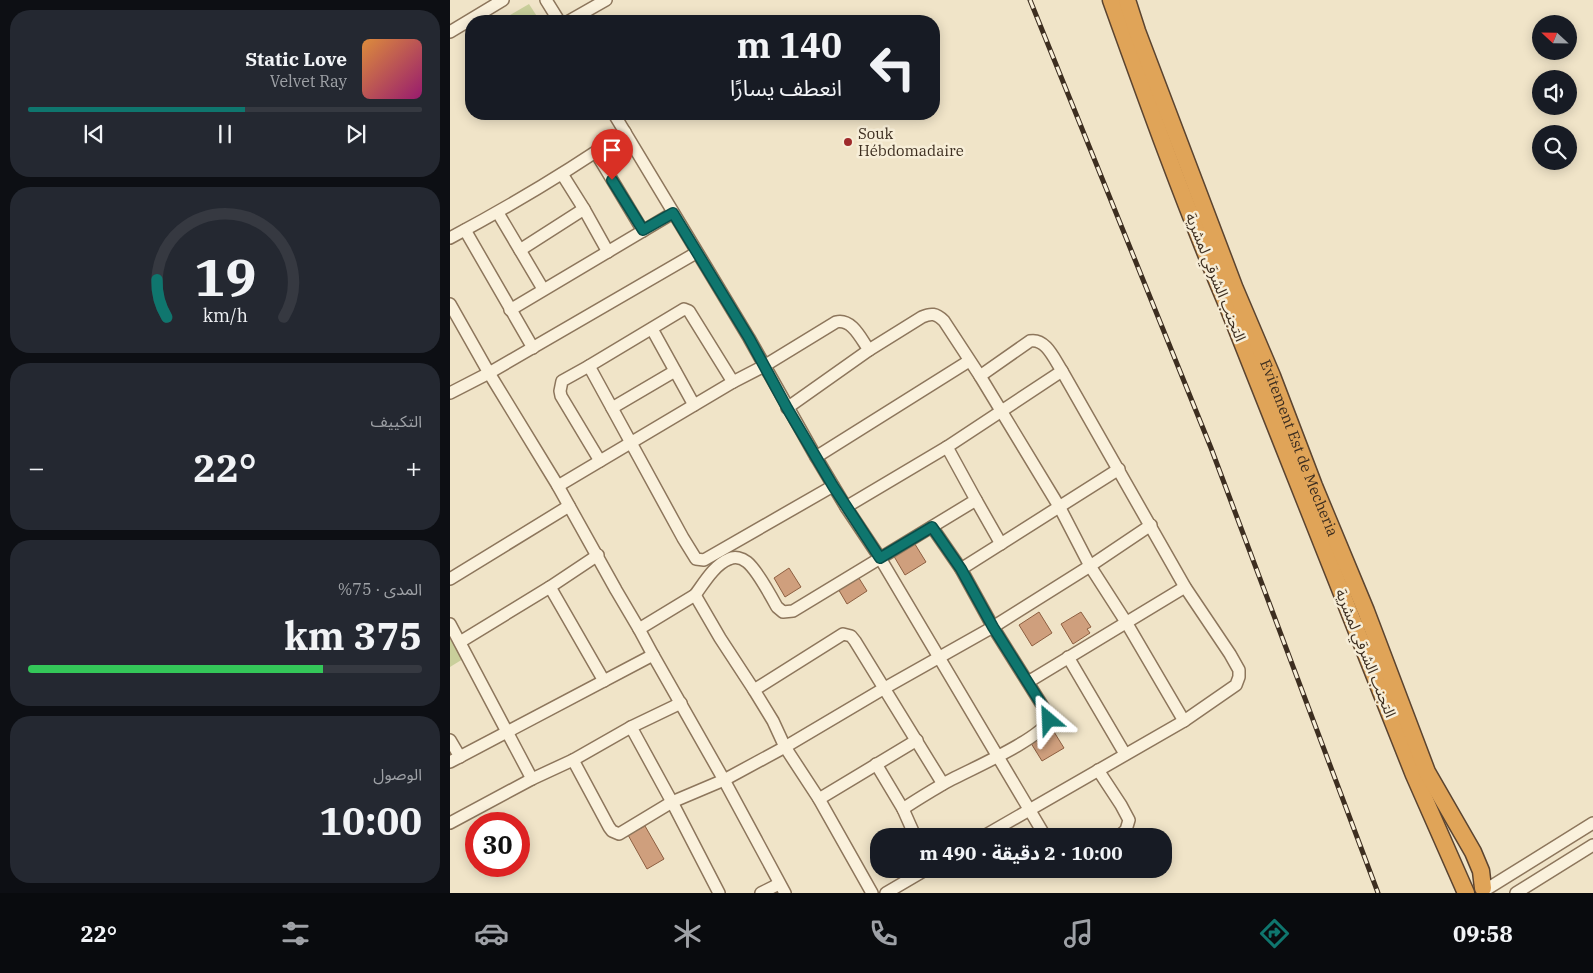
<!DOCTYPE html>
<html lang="ar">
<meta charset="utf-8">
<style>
body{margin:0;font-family:"IBM Plex Serif","Noto Sans Arabic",serif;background:#242831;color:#f1f3f6;direction:rtl;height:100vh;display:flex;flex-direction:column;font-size:19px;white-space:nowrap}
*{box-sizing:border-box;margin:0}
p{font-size:16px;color:#9ea1a6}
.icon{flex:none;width:28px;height:28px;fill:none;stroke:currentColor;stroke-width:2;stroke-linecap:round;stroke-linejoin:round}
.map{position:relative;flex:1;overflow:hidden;direction:ltr}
.panel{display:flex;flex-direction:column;gap:10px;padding:10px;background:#0d0f14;width:450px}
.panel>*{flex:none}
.guide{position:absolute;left:15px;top:15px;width:475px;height:105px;border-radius:20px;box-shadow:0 2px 12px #0003;direction:rtl;background:#171b24;color:#f1f3f6;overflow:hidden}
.needle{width:32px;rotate:292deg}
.tools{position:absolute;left:1082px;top:15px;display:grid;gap:10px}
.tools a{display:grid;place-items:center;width:45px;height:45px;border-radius:50%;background:#171b24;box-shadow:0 2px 12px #0003;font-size:25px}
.speed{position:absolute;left:15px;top:812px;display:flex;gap:10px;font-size:25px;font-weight:700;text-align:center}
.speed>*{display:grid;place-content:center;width:65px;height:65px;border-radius:50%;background:#171b24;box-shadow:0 2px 12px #0003;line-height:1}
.speed .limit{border:8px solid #d22;background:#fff;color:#111}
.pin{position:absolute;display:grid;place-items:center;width:42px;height:42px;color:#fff;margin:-51px -21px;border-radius:50% 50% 50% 0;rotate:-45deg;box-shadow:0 0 5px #0007}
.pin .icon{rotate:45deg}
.me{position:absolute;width:55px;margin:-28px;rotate:334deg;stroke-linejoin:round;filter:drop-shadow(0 0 4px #0008)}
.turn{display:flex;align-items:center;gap:18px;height:105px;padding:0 15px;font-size:22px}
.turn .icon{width:65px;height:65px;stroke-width:2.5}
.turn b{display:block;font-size:35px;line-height:42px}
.big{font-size:38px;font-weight:700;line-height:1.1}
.panel .widget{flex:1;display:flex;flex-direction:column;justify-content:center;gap:8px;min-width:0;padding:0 18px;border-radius:20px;background:#242831}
.panel .dial{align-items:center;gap:0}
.dial svg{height:130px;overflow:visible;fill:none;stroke:#363941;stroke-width:7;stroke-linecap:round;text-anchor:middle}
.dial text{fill:#f1f3f6;stroke:none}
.song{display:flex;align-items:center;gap:15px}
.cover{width:60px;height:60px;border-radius:8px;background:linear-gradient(135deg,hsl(30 70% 55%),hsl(320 70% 35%))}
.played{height:5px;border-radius:2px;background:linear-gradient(90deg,#0f766e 55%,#363941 55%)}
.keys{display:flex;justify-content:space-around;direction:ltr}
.heat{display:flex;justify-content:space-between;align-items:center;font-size:28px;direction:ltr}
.charge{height:8px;border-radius:4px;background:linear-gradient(90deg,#34c759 75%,#363941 0)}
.trip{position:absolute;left:420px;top:828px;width:302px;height:50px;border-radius:20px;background:#171b24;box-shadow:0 2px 12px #0003;font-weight:700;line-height:50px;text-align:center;direction:rtl}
.tab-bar{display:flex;height:80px;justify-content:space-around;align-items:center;background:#090b0e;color:#9ea1a6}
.tab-bar .icon{width:35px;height:35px}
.tab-bar .selected{color:#0f766e}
.tab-bar b{font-size:22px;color:#f1f3f6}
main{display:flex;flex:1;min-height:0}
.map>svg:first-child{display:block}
</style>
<main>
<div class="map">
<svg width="1143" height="893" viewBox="0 0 1143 893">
<rect width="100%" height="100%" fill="#f0e4c8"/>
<g fill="#c9cf9b">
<polygon points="79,4 90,21 50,21"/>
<polygon points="0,638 13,659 0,667"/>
</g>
<g fill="#cf9f7d" stroke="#8d5f41">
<polygon points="463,541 476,562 455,575 442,553"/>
<polygon points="339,568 351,587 335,597 324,578"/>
<polygon points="407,575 417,591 397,604 387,587"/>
<polygon points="589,612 602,633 582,646 569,625"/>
<polygon points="631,612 641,627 637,629 640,633 623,644 611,624"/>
<polygon points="601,727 614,748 592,761 579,740"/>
<polygon points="195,826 214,859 197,869 178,835"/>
</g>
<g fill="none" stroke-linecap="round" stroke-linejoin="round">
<g stroke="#8d765c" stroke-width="14">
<g id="minor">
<polyline points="96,0 109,21"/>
<polyline points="119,21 156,0"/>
<polyline points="0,32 53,0"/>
<polyline points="164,114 299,338 366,457 396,507 430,558 595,836"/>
<polyline points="146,153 193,231"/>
<polyline points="112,174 134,209 158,252"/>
<polyline points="48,213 93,289"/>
<polyline points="15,230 83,348"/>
<path d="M0,238C60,206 119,171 175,132"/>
<polyline points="70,250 134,209"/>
<polyline points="0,304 39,373 108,486 166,590 189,629 203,655 274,780 335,893"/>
<polyline points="60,310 223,213"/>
<polyline points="202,329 244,405"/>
<polyline points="139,366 112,381 110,391 111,396 150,461"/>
<path d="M530,376L580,341C596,338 604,359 612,371L735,587L780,654L789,670V677L786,685L734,721L534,836"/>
<polyline points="283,382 239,311 234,309 139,366 233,538 246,559 254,560 383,486"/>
<polyline points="0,393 39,373 246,253"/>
<polyline points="162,408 225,371"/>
<path d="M337,408L419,350L472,317C481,313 486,313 494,321L530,376L610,508L640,566L676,622L734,721"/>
<polyline points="366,457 519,361"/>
<path d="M108,486L283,382L314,366L386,322C402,318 411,339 419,350"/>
<polyline points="526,500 551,544"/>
<polyline points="396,507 497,447 612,371"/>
<polyline points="511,569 669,469"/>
<polyline points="0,579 119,506"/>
<polyline points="100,587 154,681"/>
<path d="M245,595C254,583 264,565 279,559C285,556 292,558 297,562C306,569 321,596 327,607L333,612L343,611L526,500L497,447"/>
<polyline points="0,624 82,779"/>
<polyline points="189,629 245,595 270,638 304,690"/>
<polyline points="10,642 100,587 148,555"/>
<polyline points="618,657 675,754"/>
<polyline points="578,682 735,587"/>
<polyline points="181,727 222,802 269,893"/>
<polyline points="0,740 10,757"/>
<polyline points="123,760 159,827 162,831 169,834 222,802 274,780 335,747 433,689 543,627 640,566 701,525"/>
<polyline points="0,762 203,655"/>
<polyline points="426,764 453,809 465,836"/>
<polyline points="648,770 671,805 679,820 676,830 669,836"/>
<polyline points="369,799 467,740"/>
<path d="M453,809C466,800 480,792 493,784C514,772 590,740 599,720L597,713L543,627L511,569L482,527"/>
<polyline points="0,823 82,779 123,760 181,727 231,703"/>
<polyline points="1037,889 1143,823"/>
<polyline points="311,893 329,884"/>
<polyline points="422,893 369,799 335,747 323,721 304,690 393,634 401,636 405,641 493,784"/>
<polyline points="436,893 477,869"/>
<polyline points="1066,893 1143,845"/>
</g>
</g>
<g stroke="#5b4430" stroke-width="19">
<g id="highway">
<path d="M661,0C698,103 735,206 778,307L964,775L1016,893"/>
<path id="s1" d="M677,0L687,31L785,289L822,376L864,486L916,611L977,772L1023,852L1031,871L1033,888"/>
</g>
</g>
<use href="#minor" stroke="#faf1dc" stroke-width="11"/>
<use href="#highway" stroke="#e0a458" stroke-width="16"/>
<g stroke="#3d2e20" stroke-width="5">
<polyline id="rail" points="580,0 761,448 928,893"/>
</g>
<use href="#rail" stroke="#f7eed8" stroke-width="3" stroke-dasharray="9" stroke-linecap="butt"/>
</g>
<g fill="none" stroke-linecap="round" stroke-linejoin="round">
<g stroke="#0a4d48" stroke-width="12">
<polyline id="route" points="162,180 193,230 223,213 299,338 337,408 383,486 430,558 482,527 511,569 543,627 597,713 599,720"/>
</g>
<use href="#route" stroke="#0f766e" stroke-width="9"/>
</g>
<circle fill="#9e2a2b" stroke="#f7eed8" stroke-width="2" cx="398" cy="142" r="5"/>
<g text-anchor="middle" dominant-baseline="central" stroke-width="5" stroke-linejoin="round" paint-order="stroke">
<g font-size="15" fill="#3d2e20" stroke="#f7eed8" text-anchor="start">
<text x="408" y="133">Souk<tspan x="408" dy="17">Hébdomadaire</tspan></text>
</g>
<g font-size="15" fill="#3d2e20" stroke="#f7eed8">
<text transform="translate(766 277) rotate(68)">التجنب الشرقي لمشرية</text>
<text stroke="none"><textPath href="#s1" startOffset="480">Evitement Est de Mecheria</textPath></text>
<text transform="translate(916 653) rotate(68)">التجنب الشرقي لمشرية</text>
</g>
</g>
</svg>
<div class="tools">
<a><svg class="needle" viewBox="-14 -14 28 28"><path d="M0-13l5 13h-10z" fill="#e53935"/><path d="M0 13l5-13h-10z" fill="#9ea1a6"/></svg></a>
<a><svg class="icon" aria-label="sound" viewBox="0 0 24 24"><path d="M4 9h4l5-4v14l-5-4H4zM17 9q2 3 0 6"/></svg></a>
<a><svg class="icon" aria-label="search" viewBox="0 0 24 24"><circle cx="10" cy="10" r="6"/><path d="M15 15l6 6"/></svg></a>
</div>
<div class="speed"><div class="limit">30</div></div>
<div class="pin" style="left:162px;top:180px;background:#d93025"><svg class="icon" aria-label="arrive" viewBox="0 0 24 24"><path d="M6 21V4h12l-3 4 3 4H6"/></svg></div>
<svg class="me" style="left:599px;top:720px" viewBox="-20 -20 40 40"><path d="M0-17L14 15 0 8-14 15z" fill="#0f766e" stroke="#fff" stroke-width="4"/></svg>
<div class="trip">10:00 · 2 دقيقة · 490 m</div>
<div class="guide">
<div class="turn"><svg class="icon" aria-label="left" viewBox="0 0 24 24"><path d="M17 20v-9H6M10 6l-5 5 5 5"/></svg><div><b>140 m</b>انعطف يسارًا</div></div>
</div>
</div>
<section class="panel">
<div class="widget">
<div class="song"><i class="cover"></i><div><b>Static Love</b><p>Velvet Ray</p></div></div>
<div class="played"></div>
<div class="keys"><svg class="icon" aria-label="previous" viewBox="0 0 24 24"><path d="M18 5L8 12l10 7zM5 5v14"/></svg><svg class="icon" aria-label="pause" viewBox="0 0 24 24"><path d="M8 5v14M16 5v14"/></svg><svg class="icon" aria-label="next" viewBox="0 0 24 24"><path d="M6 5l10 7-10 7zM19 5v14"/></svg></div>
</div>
<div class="widget dial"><svg viewBox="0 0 100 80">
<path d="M14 69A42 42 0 1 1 86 69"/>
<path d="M14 69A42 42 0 0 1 8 46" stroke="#0f766e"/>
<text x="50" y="56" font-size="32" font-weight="700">19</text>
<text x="50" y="72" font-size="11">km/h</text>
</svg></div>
<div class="widget"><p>التكييف</p>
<div class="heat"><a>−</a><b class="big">22°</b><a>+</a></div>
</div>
<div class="widget"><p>المدى · 75%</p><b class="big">375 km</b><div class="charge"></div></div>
<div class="widget"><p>الوصول</p><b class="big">10:00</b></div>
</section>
</main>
<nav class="tab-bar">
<b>09:58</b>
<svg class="icon selected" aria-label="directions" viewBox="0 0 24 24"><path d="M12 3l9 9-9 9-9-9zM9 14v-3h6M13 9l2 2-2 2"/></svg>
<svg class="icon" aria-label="music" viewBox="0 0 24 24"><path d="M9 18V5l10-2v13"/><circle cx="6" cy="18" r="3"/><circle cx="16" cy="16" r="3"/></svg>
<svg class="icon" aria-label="phone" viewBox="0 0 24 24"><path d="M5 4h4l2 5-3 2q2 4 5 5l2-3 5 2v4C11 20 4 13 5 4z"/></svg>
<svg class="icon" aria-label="climate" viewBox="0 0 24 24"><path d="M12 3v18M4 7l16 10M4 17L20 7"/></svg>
<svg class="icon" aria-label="car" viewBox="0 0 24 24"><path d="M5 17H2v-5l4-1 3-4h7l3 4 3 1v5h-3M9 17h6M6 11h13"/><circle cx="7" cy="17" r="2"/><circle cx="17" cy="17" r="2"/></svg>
<svg class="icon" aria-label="filters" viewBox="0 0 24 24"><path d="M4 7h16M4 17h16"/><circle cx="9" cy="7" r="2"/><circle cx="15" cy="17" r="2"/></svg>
<b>22°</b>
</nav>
